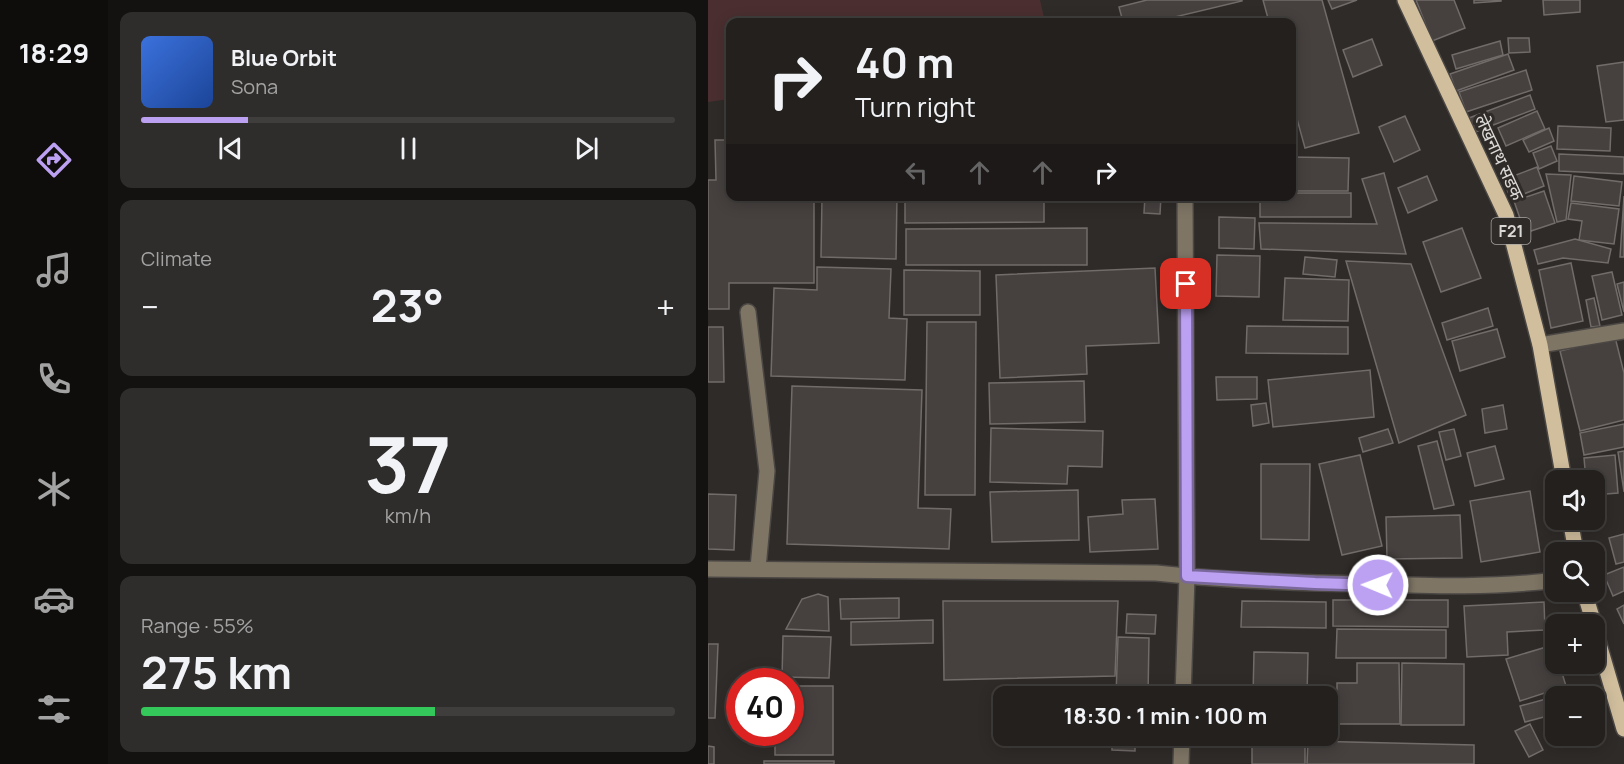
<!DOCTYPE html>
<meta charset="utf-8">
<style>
body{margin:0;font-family:Manrope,"Noto Sans Devanagari",sans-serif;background:#2f2d2b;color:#f1f3f6;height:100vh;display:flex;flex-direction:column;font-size:22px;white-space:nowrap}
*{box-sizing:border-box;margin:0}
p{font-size:20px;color:#a3a3a4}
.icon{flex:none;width:33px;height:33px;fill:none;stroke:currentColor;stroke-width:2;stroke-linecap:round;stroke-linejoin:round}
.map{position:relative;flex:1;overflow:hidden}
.sheet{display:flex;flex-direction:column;gap:12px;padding:12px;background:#131210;width:600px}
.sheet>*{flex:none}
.top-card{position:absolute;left:18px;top:18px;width:570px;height:183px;border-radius:12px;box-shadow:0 3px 15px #0003,0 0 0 2px #403e3c;background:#23201e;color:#f1f3f6;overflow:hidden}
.fabs{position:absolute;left:837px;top:470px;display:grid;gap:12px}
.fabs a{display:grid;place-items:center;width:60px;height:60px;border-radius:12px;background:#23201e;box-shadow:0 3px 15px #0003,0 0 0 2px #403e3c;font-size:30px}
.speed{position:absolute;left:18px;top:668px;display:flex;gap:12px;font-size:30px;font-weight:700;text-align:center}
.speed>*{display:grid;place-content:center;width:78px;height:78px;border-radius:50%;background:#23201e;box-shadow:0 3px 15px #0003,0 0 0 2px #403e3c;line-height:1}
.speed .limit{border:9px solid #d22;background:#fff;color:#111}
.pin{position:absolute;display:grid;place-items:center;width:51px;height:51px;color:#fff;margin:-26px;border-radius:12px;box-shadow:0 3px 9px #0006}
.me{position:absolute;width:66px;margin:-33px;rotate:271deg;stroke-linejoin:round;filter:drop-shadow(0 0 4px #0008)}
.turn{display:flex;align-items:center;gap:21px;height:126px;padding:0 30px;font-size:27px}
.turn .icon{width:78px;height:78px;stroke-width:2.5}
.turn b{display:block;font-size:42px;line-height:51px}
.lanes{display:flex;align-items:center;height:57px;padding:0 30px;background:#0003;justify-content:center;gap:30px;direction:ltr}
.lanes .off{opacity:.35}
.big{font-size:45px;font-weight:700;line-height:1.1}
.sheet .card{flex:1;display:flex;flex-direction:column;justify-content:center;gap:9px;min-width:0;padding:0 21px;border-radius:12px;background:#2f2d2b}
.sheet .dial{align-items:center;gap:0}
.dial b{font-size:78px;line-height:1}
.song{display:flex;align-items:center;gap:18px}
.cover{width:72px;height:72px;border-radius:9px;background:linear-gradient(135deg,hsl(220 70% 55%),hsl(220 70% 35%))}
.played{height:6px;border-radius:3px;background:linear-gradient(90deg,#bca0f2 20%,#403e3c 20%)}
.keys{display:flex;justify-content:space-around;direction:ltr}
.heat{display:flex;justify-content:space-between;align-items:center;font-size:33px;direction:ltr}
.charge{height:9px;border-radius:4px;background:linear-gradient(90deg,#34c759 55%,#403e3c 0)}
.trip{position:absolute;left:285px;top:686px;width:345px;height:60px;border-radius:12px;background:#23201e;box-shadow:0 3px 15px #0003,0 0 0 2px #403e3c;font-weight:700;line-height:60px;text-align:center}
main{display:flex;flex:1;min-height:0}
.menu{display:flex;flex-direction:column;width:108px;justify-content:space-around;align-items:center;background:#0e0d0c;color:#a3a3a4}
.menu .icon{width:42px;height:42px}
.menu .on{color:#bca0f2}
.menu b{font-size:27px;color:#f1f3f6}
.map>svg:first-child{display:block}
</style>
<main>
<nav class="menu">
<b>18:29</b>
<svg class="icon on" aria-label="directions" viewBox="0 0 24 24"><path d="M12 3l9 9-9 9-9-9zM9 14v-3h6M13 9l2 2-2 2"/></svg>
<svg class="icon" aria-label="music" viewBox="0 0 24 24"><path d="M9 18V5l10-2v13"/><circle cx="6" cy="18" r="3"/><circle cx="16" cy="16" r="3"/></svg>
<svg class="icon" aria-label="phone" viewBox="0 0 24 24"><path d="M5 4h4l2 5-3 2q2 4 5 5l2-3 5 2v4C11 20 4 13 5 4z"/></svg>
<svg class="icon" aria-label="climate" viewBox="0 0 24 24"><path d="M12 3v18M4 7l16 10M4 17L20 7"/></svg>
<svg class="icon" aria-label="car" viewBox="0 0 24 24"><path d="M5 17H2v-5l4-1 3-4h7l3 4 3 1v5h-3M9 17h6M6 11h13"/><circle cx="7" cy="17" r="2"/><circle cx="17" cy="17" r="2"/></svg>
<svg class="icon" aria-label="filters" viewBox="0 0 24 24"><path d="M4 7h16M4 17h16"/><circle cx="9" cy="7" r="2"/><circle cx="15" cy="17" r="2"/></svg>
</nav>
<section class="sheet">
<div class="card">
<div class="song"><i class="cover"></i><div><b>Blue Orbit</b><p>Sona</p></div></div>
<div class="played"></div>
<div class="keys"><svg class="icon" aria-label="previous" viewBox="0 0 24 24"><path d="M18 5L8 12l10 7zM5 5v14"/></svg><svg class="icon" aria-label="pause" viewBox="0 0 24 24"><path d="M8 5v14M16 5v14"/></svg><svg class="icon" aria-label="next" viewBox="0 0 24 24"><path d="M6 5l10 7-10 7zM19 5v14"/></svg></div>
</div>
<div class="card"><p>Climate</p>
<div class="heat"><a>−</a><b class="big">23°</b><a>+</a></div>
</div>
<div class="card dial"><b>37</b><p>km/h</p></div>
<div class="card"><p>Range · 55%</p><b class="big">275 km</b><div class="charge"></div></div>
</section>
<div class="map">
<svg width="916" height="764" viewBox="0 0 916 764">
<rect width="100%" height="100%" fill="#2f2b28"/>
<polygon fill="#4b2f30" points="0,0 332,0 337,22 22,22 22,99 0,102"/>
<g fill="#46413f" stroke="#716b6a" stroke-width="1.5">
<polygon points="439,0 534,0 534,1 446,22 415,22 411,7"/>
<polygon points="555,0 614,0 651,133 597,148 584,101 584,22 561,22"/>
<polygon points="620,0 649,0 624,9"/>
<polygon points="708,0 746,0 757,28 724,41"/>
<polygon points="766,0 793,0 793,1 766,3"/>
<polygon points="835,0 872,0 872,12 836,15"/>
<polygon points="800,38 821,38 822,52 801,53"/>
<polygon points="664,39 674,65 645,77 635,50"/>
<polygon points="792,41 795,55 748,69 744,55"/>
<polygon points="800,54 806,70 748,91 742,74"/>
<polygon points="916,62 916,120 898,122 889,66"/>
<polygon points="818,70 824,90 758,112 751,92"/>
<polygon points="822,95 827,109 767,132 761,118"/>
<polygon points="829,111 837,129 798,146 790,128"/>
<polygon points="697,116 712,150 686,162 671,127"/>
<polygon points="850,126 903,128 902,151 849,149"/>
<polygon points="841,128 846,141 821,152 815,140"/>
<polygon points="7,140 22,140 22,196 106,196 106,283 21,283 21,309 0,309 0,180 8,180"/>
<polygon points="843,146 849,161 831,169 825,153"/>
<polygon points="851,154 916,157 916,174 851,171"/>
<polygon points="584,157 641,158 640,191 584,191"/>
<polygon points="829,167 836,186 803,199 795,180"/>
<polygon points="676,173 698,254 553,249 551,223 669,224 654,179"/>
<polygon points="838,174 863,175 858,220 849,222"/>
<polygon points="719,176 729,200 700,213 690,188"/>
<polygon points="866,176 914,182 911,206 863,201"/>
<polygon points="836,191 847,223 817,233 806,201"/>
<polygon points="584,193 643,193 643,217 552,217 552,196 584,196"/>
<polygon points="114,196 189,196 188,259 113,257"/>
<polygon points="197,196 336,196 336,222 197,223"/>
<polygon points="437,196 453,196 452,214 436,213"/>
<polygon points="916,196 916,257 912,257"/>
<polygon points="863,203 911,209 906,244 871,240 874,221 860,219"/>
<polygon points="511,217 547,218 546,249 511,248"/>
<polygon points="379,228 379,265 198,265 198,229"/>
<polygon points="754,228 773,278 733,292 715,242"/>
<polygon points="867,239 903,249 900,263 855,258 830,264 826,250"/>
<polygon points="509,255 552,256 551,297 508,296"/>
<polygon points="597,257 629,260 627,277 595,274"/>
<polygon points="638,261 703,264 758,415 691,443"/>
<polygon points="863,263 875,321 843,328 831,270"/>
<polygon points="109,267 183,269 181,318 199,319 197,380 63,376 66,288 109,290"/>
<polygon points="447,268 451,343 378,346 379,374 292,378 288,275"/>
<polygon points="196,270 272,271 272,315 196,315"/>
<polygon points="904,272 914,315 894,320 884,276"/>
<polygon points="577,278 641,280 640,321 575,320"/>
<polygon points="916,282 916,312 909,284"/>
<polygon points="886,298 892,326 883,327 878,300"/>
<polygon points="780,308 785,326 739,340 734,323"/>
<polygon points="219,322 268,322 267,495 217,495"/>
<polygon points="539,326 640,327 640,354 538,353"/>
<polygon points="0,327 15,327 16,382 0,382"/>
<polygon points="789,329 797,357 752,371 744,341"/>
<polygon points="907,337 916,373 916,420 872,431 852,351"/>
<polygon points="662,370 666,417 565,427 560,380"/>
<polygon points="508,377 549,377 549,399 509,400"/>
<polygon points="376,381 377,422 282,424 281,383"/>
<polygon points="84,386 214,390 210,508 243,509 241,549 79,544"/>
<polygon points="558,403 561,423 545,426 543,405"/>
<polygon points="795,405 799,429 777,433 774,409"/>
<polygon points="916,424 916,447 876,455 872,433"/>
<polygon points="283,428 395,431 394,467 360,466 359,484 282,482"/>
<polygon points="680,429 685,443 655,452 651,438"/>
<polygon points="746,429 753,456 738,460 731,432"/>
<polygon points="729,441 746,505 726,509 710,446"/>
<polygon points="787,446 796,479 767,486 759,453"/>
<polygon points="916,451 916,492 910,452"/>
<polygon points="652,455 674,546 634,555 611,464"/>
<polygon points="907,455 910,493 886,495 886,480 878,480 876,458"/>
<polygon points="553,464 602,464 601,540 553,539"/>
<polygon points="370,490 371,540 284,542 282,492"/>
<polygon points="822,491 832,552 773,562 762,501"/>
<polygon points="0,494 28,495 26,550 0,549"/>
<polygon points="447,499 450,549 382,552 380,517 415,514 414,500"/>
<polygon points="752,515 754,558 679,559 678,517"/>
<polygon points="916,534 916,562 908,564 901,538"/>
<polygon points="916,567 916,591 905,596 896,575"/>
<polygon points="110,594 120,597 121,631 78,629 94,599"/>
<polygon points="191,598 191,618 133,619 132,599"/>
<polygon points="625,600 740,600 740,627 625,626"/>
<polygon points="235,601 410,601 407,676 236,680"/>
<polygon points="534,601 618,602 618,628 533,627"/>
<polygon points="836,602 837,630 799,632 800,655 759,657 756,606"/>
<polygon points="916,605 916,624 909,609"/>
<polygon points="419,614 448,615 447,634 418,633"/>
<polygon points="225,620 225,643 143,645 143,622"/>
<polygon points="629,629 738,630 738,658 628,658"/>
<polygon points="75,636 123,637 121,678 74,677"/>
<polygon points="410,637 441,638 440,696 408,696"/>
<polygon points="0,644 10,644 7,718 0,718"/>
<polygon points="845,645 848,653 848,663 851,663 858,686 812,701 798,659"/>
<polygon points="546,652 600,653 599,696 545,696"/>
<polygon points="649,663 691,663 692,724 629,724 629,683 649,683"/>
<polygon points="694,663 756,664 756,725 693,725"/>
<polygon points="500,685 540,687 540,696 499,696"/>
<polygon points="82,686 125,686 125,755 67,755 67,732 82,732"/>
<polygon points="604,689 623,689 624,722 620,722 620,696 604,696"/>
<polygon points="860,693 861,696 848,696 848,735 855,735 843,739 836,717 817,722 812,706"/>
<polygon points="822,724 835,750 821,757 807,731"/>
<polygon points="404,735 427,735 427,751 404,750"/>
<rect x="545" y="735" width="52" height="5"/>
<polygon points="597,741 597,764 544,764 544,742"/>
<polygon points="600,741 766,745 766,764 599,764"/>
<polygon points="0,746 6,747 6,764 0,764"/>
<rect x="56" y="761" width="70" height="3"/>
</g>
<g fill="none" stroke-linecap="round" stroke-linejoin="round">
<g stroke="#4b4744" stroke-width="18">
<g id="minor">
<polyline points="40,312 59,471 50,568"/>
<polyline points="832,345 916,331"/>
<path d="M0,569L448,573C520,581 592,583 664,584C725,586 787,588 848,580"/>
<polyline points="475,696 479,576 477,196"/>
<polyline points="473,764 474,735"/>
</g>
</g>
<g stroke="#4b4744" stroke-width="18">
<g id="major">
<polyline points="697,0 798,215 832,345 856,480"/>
<polyline points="862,519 868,552"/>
<polyline points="876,591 886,624"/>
<polyline points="886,627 916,729"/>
</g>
</g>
<use href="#minor" stroke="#7e7565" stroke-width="15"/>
<use href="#major" stroke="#d0be9d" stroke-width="15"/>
</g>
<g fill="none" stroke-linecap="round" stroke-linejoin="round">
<g stroke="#7a689d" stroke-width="15">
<polyline id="route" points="478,284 479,576 607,583 670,585"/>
</g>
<use href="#route" stroke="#bca0f2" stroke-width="10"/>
</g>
<g text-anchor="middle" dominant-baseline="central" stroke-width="6" stroke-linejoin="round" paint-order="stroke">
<rect fill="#2f2b28" stroke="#a7a5a2" stroke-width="1.5" x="783.5" y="218" width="39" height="26" rx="4.5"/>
<g font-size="16" font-weight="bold" fill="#dbd9d7">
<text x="803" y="231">F21</text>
</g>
<g font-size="18" fill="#dbd9d7" stroke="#2f2b28">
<text transform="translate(792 157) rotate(65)">लेखनाथ सडक</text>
</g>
</g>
</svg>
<div class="fabs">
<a><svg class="icon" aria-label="sound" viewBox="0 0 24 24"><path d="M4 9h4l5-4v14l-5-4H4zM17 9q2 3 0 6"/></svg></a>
<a><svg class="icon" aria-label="search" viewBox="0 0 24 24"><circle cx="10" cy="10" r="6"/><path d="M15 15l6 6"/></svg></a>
<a>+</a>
<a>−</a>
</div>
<div class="speed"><div class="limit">40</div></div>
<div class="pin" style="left:478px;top:284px;background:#d93025"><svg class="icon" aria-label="arrive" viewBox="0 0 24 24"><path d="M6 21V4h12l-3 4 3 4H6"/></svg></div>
<svg class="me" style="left:670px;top:585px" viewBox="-20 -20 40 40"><circle r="17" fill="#bca0f2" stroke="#fff" stroke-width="3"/><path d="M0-11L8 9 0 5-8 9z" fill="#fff"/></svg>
<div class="trip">18:30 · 1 min · 100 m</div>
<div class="top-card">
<div class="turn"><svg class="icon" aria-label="right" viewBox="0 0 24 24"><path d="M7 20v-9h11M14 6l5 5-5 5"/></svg><div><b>40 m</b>Turn right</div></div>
<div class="lanes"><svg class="icon off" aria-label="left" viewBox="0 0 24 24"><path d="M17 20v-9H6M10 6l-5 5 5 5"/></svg><svg class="icon off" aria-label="ahead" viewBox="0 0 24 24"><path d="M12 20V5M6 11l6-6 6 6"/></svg><svg class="icon off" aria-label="ahead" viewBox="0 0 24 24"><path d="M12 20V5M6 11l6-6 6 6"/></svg><svg class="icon" aria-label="right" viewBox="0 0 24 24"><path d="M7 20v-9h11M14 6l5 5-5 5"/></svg></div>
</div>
</div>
</main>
